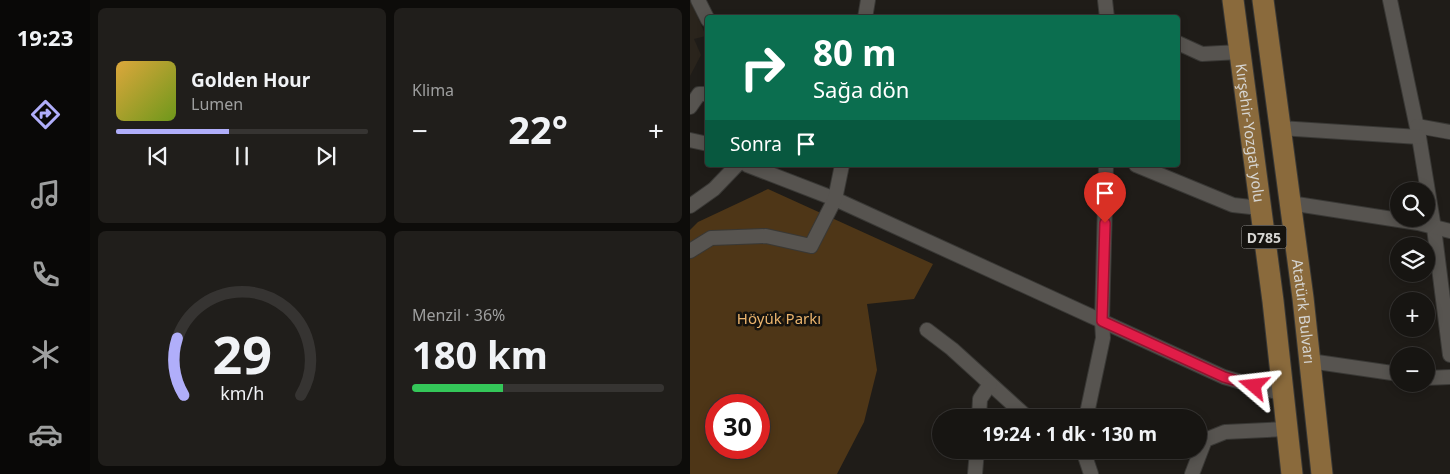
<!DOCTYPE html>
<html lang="tr">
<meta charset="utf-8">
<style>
body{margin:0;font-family:"Noto Sans",sans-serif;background:#201e1b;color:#f1f3f6;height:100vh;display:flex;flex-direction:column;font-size:19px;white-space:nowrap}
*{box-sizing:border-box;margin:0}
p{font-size:16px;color:#9e9f9f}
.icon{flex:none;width:28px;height:28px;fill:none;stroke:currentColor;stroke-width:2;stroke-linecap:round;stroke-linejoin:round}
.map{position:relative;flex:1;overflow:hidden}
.sheet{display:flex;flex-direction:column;gap:8px;padding:8px;background:#0d0c0a;width:600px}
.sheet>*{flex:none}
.hud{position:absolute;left:15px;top:15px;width:475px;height:152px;border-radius:5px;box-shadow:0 2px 8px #0003,0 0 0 1px #363432;background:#0b6e4f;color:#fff;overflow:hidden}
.controls{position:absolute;left:700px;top:182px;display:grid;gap:10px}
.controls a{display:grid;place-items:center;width:45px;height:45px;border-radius:50%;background:#171512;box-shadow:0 2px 8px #0003,0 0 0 1px #363432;font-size:25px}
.speed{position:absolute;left:15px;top:394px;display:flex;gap:10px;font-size:25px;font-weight:700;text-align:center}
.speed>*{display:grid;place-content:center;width:65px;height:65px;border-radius:50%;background:#171512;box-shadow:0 2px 8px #0003,0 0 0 1px #363432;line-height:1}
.speed .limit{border:8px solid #d22;background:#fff;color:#111}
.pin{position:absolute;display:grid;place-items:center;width:42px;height:42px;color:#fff;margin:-51px -21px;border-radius:50% 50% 50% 0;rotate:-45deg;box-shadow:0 0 5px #0007}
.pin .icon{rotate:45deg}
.me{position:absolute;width:55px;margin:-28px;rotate:287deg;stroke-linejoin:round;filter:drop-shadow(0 0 4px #0008)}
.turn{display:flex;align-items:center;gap:18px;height:105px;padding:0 25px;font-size:22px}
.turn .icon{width:65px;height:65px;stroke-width:2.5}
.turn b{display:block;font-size:35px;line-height:42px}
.then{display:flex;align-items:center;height:48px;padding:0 25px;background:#0003;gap:10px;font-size:19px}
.big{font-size:38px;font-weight:700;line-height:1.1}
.sheet .card{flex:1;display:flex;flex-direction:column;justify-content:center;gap:8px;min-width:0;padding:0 18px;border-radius:8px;background:#201e1b}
.sheet .dial{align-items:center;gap:0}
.dial svg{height:130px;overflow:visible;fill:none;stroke:#363432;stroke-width:7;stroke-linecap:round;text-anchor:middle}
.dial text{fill:#f1f3f6;stroke:none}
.song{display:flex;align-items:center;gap:15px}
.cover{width:60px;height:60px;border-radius:8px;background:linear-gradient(135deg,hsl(40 70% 55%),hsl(80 70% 35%))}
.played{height:5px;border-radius:2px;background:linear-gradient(90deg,#b0aefa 45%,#363432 45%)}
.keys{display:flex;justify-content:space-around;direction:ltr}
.heat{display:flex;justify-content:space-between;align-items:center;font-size:28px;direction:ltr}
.charge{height:8px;border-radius:4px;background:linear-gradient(90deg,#34c759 36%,#363432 0)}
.sheet .tiles{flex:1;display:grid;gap:8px;grid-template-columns:repeat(2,1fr)}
.trip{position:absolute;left:242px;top:409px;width:275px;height:50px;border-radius:25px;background:#171512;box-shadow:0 2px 8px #0003,0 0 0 1px #363432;font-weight:700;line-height:50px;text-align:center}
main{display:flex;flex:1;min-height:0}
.tabs{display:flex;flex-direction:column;width:90px;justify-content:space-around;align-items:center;background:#090807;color:#9e9f9f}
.tabs .icon{width:35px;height:35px}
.tabs .current{color:#b0aefa}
.tabs b{font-size:22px;color:#f1f3f6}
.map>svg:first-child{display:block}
</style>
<main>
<nav class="tabs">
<b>19:23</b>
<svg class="icon current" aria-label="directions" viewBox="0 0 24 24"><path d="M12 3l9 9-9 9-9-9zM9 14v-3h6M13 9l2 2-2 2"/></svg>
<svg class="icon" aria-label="music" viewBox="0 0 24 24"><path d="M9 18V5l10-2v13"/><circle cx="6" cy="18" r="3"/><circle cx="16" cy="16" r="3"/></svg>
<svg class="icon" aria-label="phone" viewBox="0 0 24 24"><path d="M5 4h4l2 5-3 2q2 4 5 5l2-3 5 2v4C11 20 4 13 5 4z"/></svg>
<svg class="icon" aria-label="climate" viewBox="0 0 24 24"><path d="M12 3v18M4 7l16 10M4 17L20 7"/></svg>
<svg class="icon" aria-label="car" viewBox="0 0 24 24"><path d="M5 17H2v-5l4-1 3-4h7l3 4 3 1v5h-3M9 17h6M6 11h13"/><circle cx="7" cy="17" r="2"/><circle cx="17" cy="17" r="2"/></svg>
</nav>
<section class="sheet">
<div class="tiles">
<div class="card">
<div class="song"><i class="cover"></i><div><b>Golden Hour</b><p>Lumen</p></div></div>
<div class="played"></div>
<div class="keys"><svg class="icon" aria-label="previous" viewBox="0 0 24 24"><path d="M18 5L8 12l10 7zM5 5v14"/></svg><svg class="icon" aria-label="pause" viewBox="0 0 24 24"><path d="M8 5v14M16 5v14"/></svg><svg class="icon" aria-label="next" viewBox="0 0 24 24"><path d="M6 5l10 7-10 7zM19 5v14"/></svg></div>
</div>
<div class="card"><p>Klima</p>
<div class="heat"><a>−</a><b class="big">22°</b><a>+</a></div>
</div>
<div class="card dial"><svg viewBox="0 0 100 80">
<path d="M14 69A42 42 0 1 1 86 69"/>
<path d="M14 69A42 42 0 0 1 10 34" stroke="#b0aefa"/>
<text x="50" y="56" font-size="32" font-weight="700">29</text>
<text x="50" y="72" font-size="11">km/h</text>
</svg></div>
<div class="card"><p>Menzil · 36%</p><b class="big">180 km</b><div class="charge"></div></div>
</div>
</section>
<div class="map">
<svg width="760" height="474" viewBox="0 0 760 474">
<rect width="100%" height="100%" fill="#1f1c18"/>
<polygon fill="#2a241c" points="0,0 16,36 4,39 11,55 0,76"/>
<path fill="#4e3617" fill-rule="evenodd" d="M78,189L243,264L224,299L177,304L187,370L174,422L147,474H0V230L8,222ZM26,405H69V448H26Z"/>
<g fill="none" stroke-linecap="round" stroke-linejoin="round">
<g stroke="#393835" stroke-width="16">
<g id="minor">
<polyline points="8,0 18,20"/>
<polyline points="415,0 417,18"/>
<polyline points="700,0 729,137 744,228 760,355"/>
<polyline points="175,18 178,0"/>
<polyline points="488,43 512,54 550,52"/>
<polyline points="0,107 9,94 18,94"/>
<polyline points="727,126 760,132"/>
<polyline points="590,128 729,137"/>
<polyline points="0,140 18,144"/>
<polyline points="57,165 145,199 534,377 593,394"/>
<polyline points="446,165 543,205 570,208"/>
<polyline points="600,203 728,223 760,231"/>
<polyline points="0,206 24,189 47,165"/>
<polyline points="0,251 21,238 76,236 121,246 145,199 152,165"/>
<polyline points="237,330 262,349 338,418"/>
<polyline points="620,361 709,374"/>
<polyline points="736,378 760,377"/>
<polyline points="289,418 290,399 300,384"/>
<polyline points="396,418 413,338 412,321 416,165"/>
<polyline points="393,450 401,474"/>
<polyline points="285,474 287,450"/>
<polyline points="502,474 515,440 535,432 597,429"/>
</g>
</g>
<g stroke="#393835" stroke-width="23">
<g id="primary">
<path id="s1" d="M543,0L583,301L602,474"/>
<path id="s2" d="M573,0L613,298L632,474"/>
</g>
</g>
<use href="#minor" stroke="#575450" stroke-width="14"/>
<use href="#primary" stroke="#8a6a3c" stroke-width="21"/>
</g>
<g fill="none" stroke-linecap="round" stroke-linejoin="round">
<g stroke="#92132f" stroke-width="12">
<polyline id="route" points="415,223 412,321 534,377 564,386"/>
</g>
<use href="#route" stroke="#e11d48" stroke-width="9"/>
</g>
<g text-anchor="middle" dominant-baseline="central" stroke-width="5" stroke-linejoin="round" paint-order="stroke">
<rect fill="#15130f" stroke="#9c9b98" stroke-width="1" x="551.5" y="225.5" width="45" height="23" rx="4"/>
<g font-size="14" font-weight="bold" fill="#d6d5d2">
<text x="574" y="237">D785</text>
</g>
<g font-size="15" fill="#d6d5d2" stroke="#15130f">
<text stroke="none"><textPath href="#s1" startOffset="134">Kırşehir-Yozgat yolu</textPath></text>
<text stroke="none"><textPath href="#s2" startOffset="314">Atatürk Bulvarı</textPath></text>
</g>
<g font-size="15" fill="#ebb46d" stroke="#15130f">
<text x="89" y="318">Höyük Parkı</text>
</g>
</g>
</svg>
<div class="controls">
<a><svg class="icon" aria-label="search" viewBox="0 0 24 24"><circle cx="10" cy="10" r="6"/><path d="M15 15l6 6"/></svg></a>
<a><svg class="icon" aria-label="layers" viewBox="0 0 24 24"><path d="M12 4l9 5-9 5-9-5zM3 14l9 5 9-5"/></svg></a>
<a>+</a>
<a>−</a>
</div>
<div class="speed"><div class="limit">30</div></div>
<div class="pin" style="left:415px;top:223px;background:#d93025"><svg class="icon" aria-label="arrive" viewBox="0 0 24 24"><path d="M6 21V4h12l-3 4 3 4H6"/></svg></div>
<svg class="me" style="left:564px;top:386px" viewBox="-20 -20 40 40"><path d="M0-17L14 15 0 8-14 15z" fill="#e11d48" stroke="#fff" stroke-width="4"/></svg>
<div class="trip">19:24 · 1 dk · 130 m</div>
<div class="hud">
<div class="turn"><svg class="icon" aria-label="right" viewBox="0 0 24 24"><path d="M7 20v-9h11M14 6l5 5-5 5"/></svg><div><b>80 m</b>Sağa dön</div></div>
<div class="then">Sonra<svg class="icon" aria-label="arrive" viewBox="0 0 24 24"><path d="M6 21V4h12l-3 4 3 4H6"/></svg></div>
</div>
</div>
</main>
